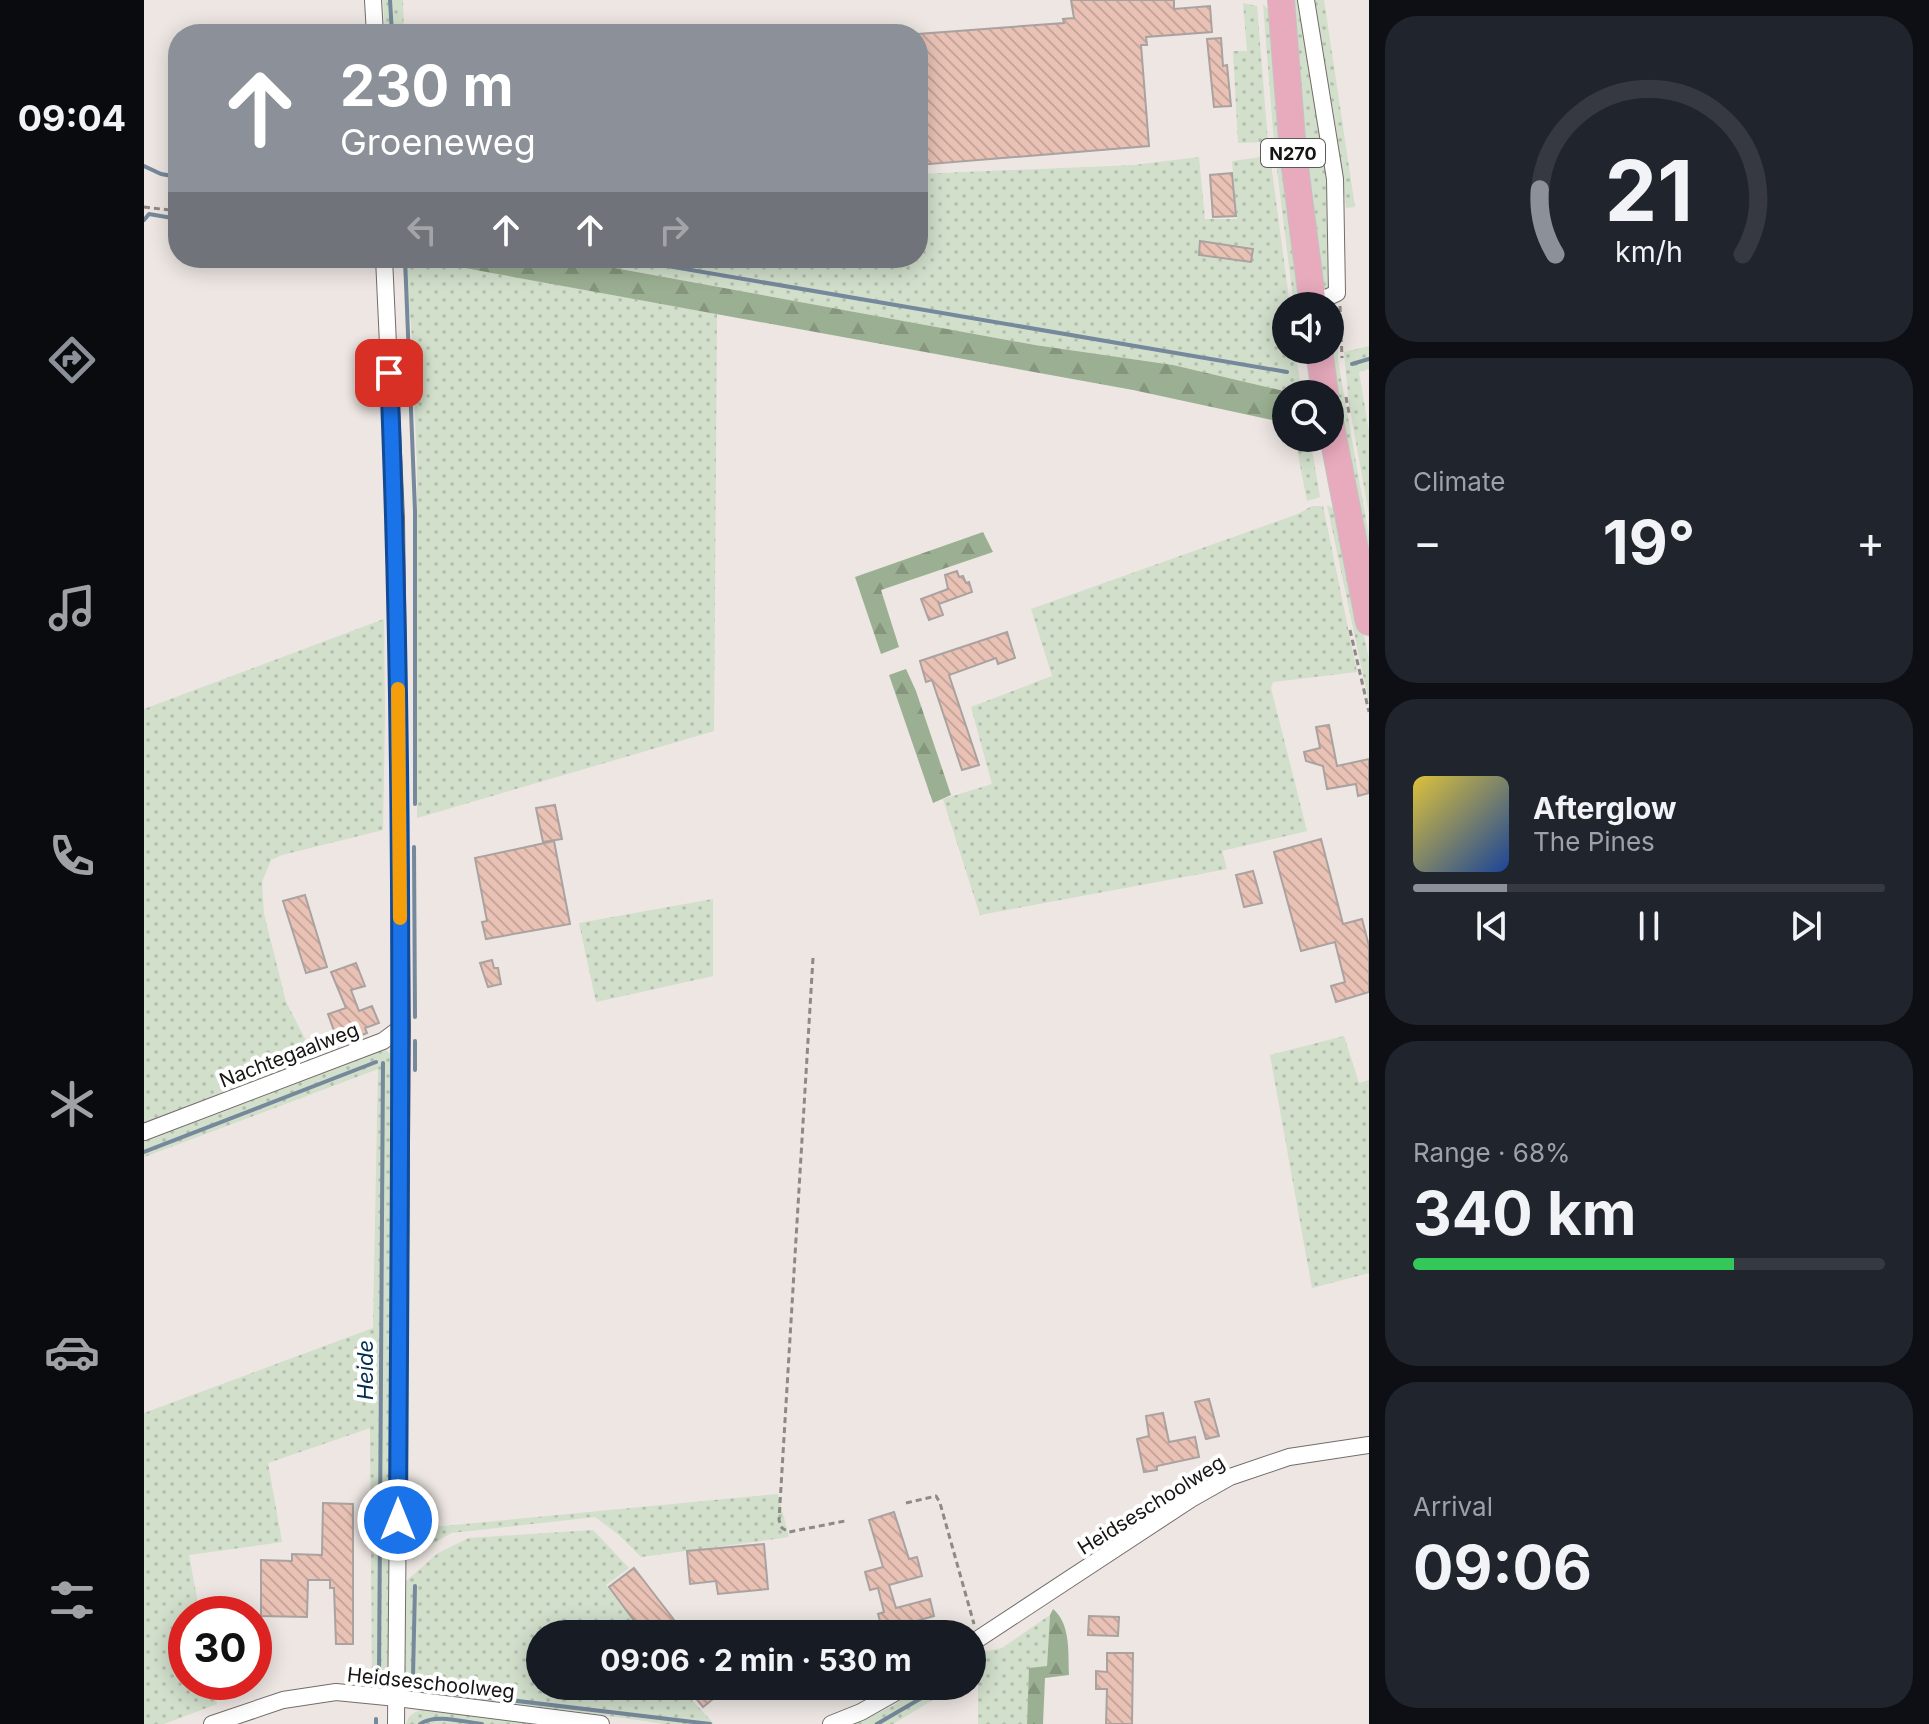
<!DOCTYPE html>
<meta charset="utf-8">
<style>
body{margin:0;font-family:Inter,sans-serif;background:#20242c;color:#f1f3f6;height:100vh;display:flex;flex-direction:column;font-size:30px;white-space:nowrap}
*{box-sizing:border-box;margin:0}
p{font-size:26px;color:#9ea1a6}
.icon{flex:none;width:44px;height:44px;fill:none;stroke:currentColor;stroke-width:2;stroke-linecap:round;stroke-linejoin:round}
.map{position:relative;flex:1;overflow:hidden}
.details{display:flex;flex-direction:column;gap:16px;padding:16px;background:#0d0f14;width:560px}
.details>*{flex:none}
.guide{position:absolute;left:24px;top:24px;width:760px;height:244px;border-radius:32px;box-shadow:0 4px 20px #0003;background:#8c9099;color:#fff;overflow:hidden}
.tools{position:absolute;left:1128px;top:292px;display:grid;gap:16px}
.tools a{display:grid;place-items:center;width:72px;height:72px;border-radius:50%;background:#171b24;box-shadow:0 4px 20px #0003;font-size:40px}
.speed{position:absolute;left:24px;top:1596px;display:flex;gap:16px;font-size:40px;font-weight:700;text-align:center}
.speed>*{display:grid;place-content:center;width:104px;height:104px;border-radius:50%;background:#171b24;box-shadow:0 4px 20px #0003;line-height:1}
.speed .limit{border:12px solid #d22;background:#fff;color:#111}
.pin{position:absolute;display:grid;place-items:center;width:68px;height:68px;color:#fff;margin:-34px;border-radius:16px;box-shadow:0 4px 12px #0006}
.me{position:absolute;width:88px;margin:-44px;rotate:0deg;stroke-linejoin:round;filter:drop-shadow(0 0 6px #0008)}
.turn{display:flex;align-items:center;gap:28px;height:168px;padding:0 40px;font-size:36px}
.turn .icon{width:104px;height:104px;stroke-width:2.5}
.turn b{display:block;font-size:56px;line-height:68px}
.lanes{display:flex;align-items:center;height:76px;padding:0 40px;background:#0003;justify-content:center;gap:40px;direction:ltr}
.lanes .off{opacity:.35}
.big{font-size:60px;font-weight:700;line-height:1.1}
.details .widget{flex:1;display:flex;flex-direction:column;justify-content:center;gap:12px;min-width:0;padding:0 28px;border-radius:32px;background:#20242c}
.details .dial{align-items:center;gap:0}
.dial svg{height:208px;overflow:visible;fill:none;stroke:#363941;stroke-width:7;stroke-linecap:round;text-anchor:middle}
.dial text{fill:#f1f3f6;stroke:none}
.song{display:flex;align-items:center;gap:24px}
.cover{width:96px;height:96px;border-radius:12px;background:linear-gradient(135deg,hsl(50 70% 55%),hsl(220 70% 35%))}
.played{height:8px;border-radius:4px;background:linear-gradient(90deg,#8c9099 20%,#363941 20%)}
.keys{display:flex;justify-content:space-around;direction:ltr}
.heat{display:flex;justify-content:space-between;align-items:center;font-size:44px;direction:ltr}
.charge{height:12px;border-radius:6px;background:linear-gradient(90deg,#34c759 68%,#363941 0)}
.trip{position:absolute;left:382px;top:1620px;width:460px;height:80px;border-radius:40px;background:#171b24;box-shadow:0 4px 20px #0003;font-weight:700;line-height:80px;text-align:center}
main{display:flex;flex:1;min-height:0}
.dock{display:flex;flex-direction:column;width:144px;justify-content:space-around;align-items:center;background:#090b0e;color:#9ea1a6}
.dock .icon{width:56px;height:56px}
.dock .on{color:#8c9099}
.dock b{font-size:36px;color:#f1f3f6}
.map>svg:first-child{display:block}
</style>
<main>
<nav class="dock">
<b>09:04</b>
<svg class="icon on" aria-label="directions" viewBox="0 0 24 24"><path d="M12 3l9 9-9 9-9-9zM9 14v-3h6M13 9l2 2-2 2"/></svg>
<svg class="icon" aria-label="music" viewBox="0 0 24 24"><path d="M9 18V5l10-2v13"/><circle cx="6" cy="18" r="3"/><circle cx="16" cy="16" r="3"/></svg>
<svg class="icon" aria-label="phone" viewBox="0 0 24 24"><path d="M5 4h4l2 5-3 2q2 4 5 5l2-3 5 2v4C11 20 4 13 5 4z"/></svg>
<svg class="icon" aria-label="climate" viewBox="0 0 24 24"><path d="M12 3v18M4 7l16 10M4 17L20 7"/></svg>
<svg class="icon" aria-label="car" viewBox="0 0 24 24"><path d="M5 17H2v-5l4-1 3-4h7l3 4 3 1v5h-3M9 17h6M6 11h13"/><circle cx="7" cy="17" r="2"/><circle cx="17" cy="17" r="2"/></svg>
<svg class="icon" aria-label="filters" viewBox="0 0 24 24"><path d="M4 7h16M4 17h16"/><circle cx="9" cy="7" r="2"/><circle cx="15" cy="17" r="2"/></svg>
</nav>
<div class="map">
<svg width="1225" height="1724" viewBox="0 0 1225 1724">
<defs>
<pattern id="grass-dots" width="8" height="8" patternUnits="userSpaceOnUse" patternTransform="scale(2)"><rect width="8" height="8" fill="#d1dfcb"/><path d="M2 2h.1M6 6h.1" fill="none" stroke="#b3bead" stroke-width="1.8" stroke-linecap="round"/></pattern>
<pattern id="forest-firs" width="22" height="20" patternUnits="userSpaceOnUse" patternTransform="scale(2)"><rect width="22" height="20" fill="#9bb092"/><path d="M5 1l3.5 6h-7zM16 11l3.5 6h-7z" fill="#85967d"/></pattern>
<pattern id="building-back-hatch" width="6" height="6" patternUnits="userSpaceOnUse" patternTransform="scale(2)"><rect width="6" height="6" fill="#e9c2b5"/><path d="M-1 5l2 2M0 0l6 6M5-1l2 2" fill="none" stroke="#c7a69b"/></pattern>
</defs>
<rect width="100%" height="100%" fill="#ede6e3"/>
<g fill="url(#grass-dots)">
<polygon points="239,0 259,0 260,34 241,34"/>
<polygon points="1145,0 1155,0 1182,156 1187,291 1177,293"/>
<polygon points="1167,0 1180,0 1211,207 1202,208 1189,109"/>
<polygon points="1099,3 1113,6 1124,142 1094,143 1089,51 1103,51"/>
<polygon points="1119,4 1129,15 1139,137 1130,143"/>
<polygon points="1131,154 1143,165 1160,306 1150,306"/>
<polygon points="1126,156 1146,306 1142,306 1142,350 1151,350 1158,394 1142,394 1142,397 1140,391 1029,365 891,345 416,258 774,258 774,174 990,165 1055,157 1061,219 1093,219 1088,161"/>
<polygon points="257,258 282,258 290,262 573,314 570,731 273,818 273,466 267,323"/>
<polygon points="1194,314 1194,361 1225,536 1225,578 1188,385 1186,320"/>
<polygon points="1225,346 1225,369 1215,372 1225,431 1225,514 1205,404 1200,352"/>
<polygon points="1151,438 1166,438 1176,497 1163,501"/>
<polygon points="1183,505 1193,511 1225,659 1225,703"/>
<polygon points="1168,506 1179,506 1213,672 1129,682 1127,688 1163,831 1078,851 1083,869 836,915 799,799 848,784 827,707 908,676 887,609 1154,514"/>
<polygon points="240,619 241,713 239,830 138,855 127,860 118,882 120,914 142,1002 171,1058 0,1124 0,709"/>
<polygon points="569,899 569,976 452,1002 435,923"/>
<polygon points="1200,1036 1215,1083 1225,1080 1225,1273 1168,1288 1126,1055"/>
<polygon points="240,1049 248,1055 249,1065 244,1662 240,1680 228,1686 226,1428 124,1463 138,1542 45,1555 56,1614 42,1614 42,1682 69,1682 73,1704 20,1724 0,1724 0,1413 229,1328 234,1069 0,1157 0,1139"/>
<polygon points="634,1494 645,1537 497,1557 474,1534 451,1517 307,1533 288,1544 268,1561 268,1529"/>
<polygon points="449,1530 485,1568 462,1585 500,1634 396,1634 396,1686 535,1686 570,1724 521,1724 437,1712 319,1702 271,1693 260,1681 261,1582 294,1553 325,1538"/>
<polygon points="906,1615 903,1666 885,1669 883,1724 834,1724 834,1673 828,1676 828,1656 834,1653 858,1648"/>
<polygon points="781,1686 812,1686 749,1724 711,1724 747,1707"/>
<path d="M288,1708L411,1724H262C266,1711 276,1710 288,1708Z"/>
</g>
<g fill="url(#forest-firs)">
<polygon points="282,258 416,258 891,345 1029,365 1140,391 1142,423 989,390 337,271 290,262"/>
<polygon points="839,532 849,552 737,590 755,647 737,654 711,577"/>
<polygon points="762,669 772,691 807,795 789,803 745,675"/>
<path d="M909,1609C927,1624 924,1653 925,1675L901,1678L899,1724H883L885,1668L903,1666L906,1615Z"/>
</g>
<g fill="none" stroke-linecap="round" stroke-linejoin="round">
<g stroke="#76889b" stroke-width="4">
<polyline points="246,0 248,34"/>
<polyline points="0,166 17,174 34,177"/>
<polyline points="0,220 5,214 34,219"/>
<polyline points="261,258 271,511 271,804"/>
<polyline points="477,258 1143,372"/>
<polyline points="1208,364 1225,359"/>
<polyline points="270,847 271,1017"/>
<polyline points="271,1070 271,1041"/>
<polyline points="0,1152 232,1062"/>
<polyline points="271,1586 269,1676 278,1684 298,1692 566,1724"/>
<polyline points="828,1668 829,1667"/>
<polyline points="235,1678 239,1063"/>
<polyline points="232,1719 232,1724"/>
<path d="M276,1724C291,1713 320,1722 338,1724"/>
<polyline points="733,1724 798,1686"/>
</g>
</g>
<g fill="url(#building-back-hatch)" stroke="#a9a2a0" stroke-width="2">
<polygon points="927,0 1030,0 1030,9 1066,6 1068,32 1002,37 1003,45 997,45 1005,146 774,165 774,34 920,23 919,19 930,18"/>
<polygon points="1077,38 1079,66 1083,65 1087,106 1070,107 1063,39"/>
<polygon points="1088,173 1092,216 1069,217 1066,175"/>
<polygon points="1056,241 1109,249 1107,262 1055,255"/>
<polygon points="813,571 815,577 819,576 822,583 825,582 828,592 795,604 794,601 799,615 785,620 777,599 804,589 801,575"/>
<polygon points="863,632 871,658 854,664 852,658 805,675 835,765 818,770 788,680 782,682 776,661"/>
<polygon points="1185,725 1193,766 1225,759 1225,793 1214,796 1212,784 1183,789 1179,766 1162,761 1160,752 1176,748 1172,727"/>
<polygon points="411,805 418,839 399,842 392,808"/>
<polygon points="1177,839 1199,924 1218,919 1225,946 1225,992 1192,1002 1187,986 1201,982 1191,942 1157,951 1130,852"/>
<polygon points="410,841 426,924 342,939 338,922 343,921 331,858"/>
<polygon points="1109,871 1118,903 1100,907 1092,875"/>
<polygon points="161,895 183,967 162,973 139,901"/>
<polygon points="348,960 350,968 354,968 357,984 344,987 336,963"/>
<polygon points="212,963 221,986 207,990 215,1011 228,1006 235,1023 221,1028 223,1033 214,1037 212,1032 193,1039 184,1014 202,1008 187,972"/>
<polygon points="1065,1399 1075,1436 1062,1439 1051,1402"/>
<polygon points="1019,1413 1025,1442 1051,1437 1055,1457 1013,1466 1013,1470 1000,1472 993,1439 1005,1436 1002,1416"/>
<polygon points="179,1503 209,1504 209,1644 192,1644 190,1588 186,1588 186,1580 164,1580 163,1617 117,1616 117,1560 148,1561 148,1554 178,1555"/>
<polygon points="750,1512 765,1559 773,1557 778,1576 745,1585 752,1608 786,1599 790,1616 739,1631 734,1614 740,1612 734,1588 726,1590 721,1572 739,1567 725,1520"/>
<polygon points="620,1544 624,1589 574,1594 572,1581 546,1584 543,1551"/>
<polygon points="490,1568 534,1625 522,1634 500,1634 465,1587"/>
<polygon points="945,1616 975,1617 974,1636 944,1635"/>
<polygon points="963,1653 989,1653 988,1724 962,1724 963,1689 952,1689 952,1671 963,1672"/>
<polygon points="542,1686 566,1686 574,1695 559,1707"/>
</g>
<g fill="none" stroke-linecap="round" stroke-linejoin="round">
<g stroke="#736d6b" stroke-width="18">
<g id="minor">
<polyline points="229,0 231,34"/>
<polyline points="1162,0 1191,179 1193,293 1169,304"/>
<polyline points="240,258 252,518 258,1027 252,1724"/>
<polyline points="0,1132 239,1041 258,1027"/>
<polyline points="828,1643 1047,1499 1086,1477 1145,1457 1225,1445"/>
<polyline points="68,1724 139,1700 192,1692 253,1698 457,1724"/>
<polyline points="687,1724 717,1712 763,1686"/>
</g>
</g>
<g stroke="#c3c2c2" stroke-width="28">
<g id="primary">
<polyline points="1137,0 1149,152 1169,306"/>
<polyline points="1175,350 1181,394"/>
<polyline points="1186,421 1225,622"/>
</g>
</g>
<g stroke="#8e8987" stroke-width="3" stroke-dasharray="6 4" stroke-linecap="butt">
<polyline points="0,207 34,211"/>
<polyline points="1196,306 1198,358"/>
<polyline points="1202,397 1205,413"/>
<polyline points="1206,630 1225,712"/>
<polyline points="669,958 635,1520 638,1528 645,1532 701,1521"/>
<polyline points="762,1503 792,1496 796,1503 830,1624"/>
</g>
<use href="#minor" stroke="#fff" stroke-width="16"/>
<use href="#primary" stroke="#e8abbe" stroke-width="26"/>
</g>
<g fill="none" stroke-linecap="round" stroke-linejoin="round">
<g stroke="#114b97" stroke-width="20">
<path id="route" d="M245,373C261,756 256,1138 254,1520"/>
</g>
<use href="#route" stroke="#1a73e8" stroke-width="14"/>
<polyline stroke="#f59e0b" stroke-width="14" points="254,689 256,918"/>
</g>
<g text-anchor="middle" dominant-baseline="central" stroke-width="8" stroke-linejoin="round" paint-order="stroke">
<rect fill="#fff" stroke="#5d5b5a" stroke-width="2" x="1117" y="139" width="64" height="28" rx="6"/>
<g font-size="18" font-weight="bold" fill="#171514">
<text x="1149" y="153">N270</text>
</g>
<g font-size="20" fill="#171514" stroke="#fff">
<text transform="translate(145 1055) rotate(-21)">Nachtegaalweg</text>
<text transform="translate(1007 1505) rotate(-32)">Heidseschoolweg</text>
<text transform="translate(287 1683) rotate(6)">Heidseschoolweg</text>
</g>
<g font-size="22" font-style="italic" fill="#012e51" stroke="#fff">
<text transform="translate(221 1370) rotate(-90)">Heide</text>
</g>
</g>
</svg>
<div class="tools">
<a><svg class="icon" aria-label="sound" viewBox="0 0 24 24"><path d="M4 9h4l5-4v14l-5-4H4zM17 9q2 3 0 6"/></svg></a>
<a><svg class="icon" aria-label="search" viewBox="0 0 24 24"><circle cx="10" cy="10" r="6"/><path d="M15 15l6 6"/></svg></a>
</div>
<div class="speed"><div class="limit">30</div></div>
<div class="pin" style="left:245px;top:373px;background:#d93025"><svg class="icon" aria-label="arrive" viewBox="0 0 24 24"><path d="M6 21V4h12l-3 4 3 4H6"/></svg></div>
<svg class="me" style="left:254px;top:1520px" viewBox="-20 -20 40 40"><circle r="17" fill="#1a73e8" stroke="#fff" stroke-width="3"/><path d="M0-11L8 9 0 5-8 9z" fill="#fff"/></svg>
<div class="trip">09:06 · 2 min · 530 m</div>
<div class="guide">
<div class="turn"><svg class="icon" aria-label="ahead" viewBox="0 0 24 24"><path d="M12 20V5M6 11l6-6 6 6"/></svg><div><b>230 m</b>Groeneweg</div></div>
<div class="lanes"><svg class="icon off" aria-label="left" viewBox="0 0 24 24"><path d="M17 20v-9H6M10 6l-5 5 5 5"/></svg><svg class="icon" aria-label="ahead" viewBox="0 0 24 24"><path d="M12 20V5M6 11l6-6 6 6"/></svg><svg class="icon" aria-label="ahead" viewBox="0 0 24 24"><path d="M12 20V5M6 11l6-6 6 6"/></svg><svg class="icon off" aria-label="right" viewBox="0 0 24 24"><path d="M7 20v-9h11M14 6l5 5-5 5"/></svg></div>
</div>
</div>
<section class="details">
<div class="widget dial"><svg viewBox="0 0 100 80">
<path d="M14 69A42 42 0 1 1 86 69"/>
<path d="M14 69A42 42 0 0 1 8 44" stroke="#8c9099"/>
<text x="50" y="56" font-size="32" font-weight="700">21</text>
<text x="50" y="72" font-size="11">km/h</text>
</svg></div>
<div class="widget"><p>Climate</p>
<div class="heat"><a>−</a><b class="big">19°</b><a>+</a></div>
</div>
<div class="widget">
<div class="song"><i class="cover"></i><div><b>Afterglow</b><p>The Pines</p></div></div>
<div class="played"></div>
<div class="keys"><svg class="icon" aria-label="previous" viewBox="0 0 24 24"><path d="M18 5L8 12l10 7zM5 5v14"/></svg><svg class="icon" aria-label="pause" viewBox="0 0 24 24"><path d="M8 5v14M16 5v14"/></svg><svg class="icon" aria-label="next" viewBox="0 0 24 24"><path d="M6 5l10 7-10 7zM19 5v14"/></svg></div>
</div>
<div class="widget"><p>Range · 68%</p><b class="big">340 km</b><div class="charge"></div></div>
<div class="widget"><p>Arrival</p><b class="big">09:06</b></div>
</section>
</main>
